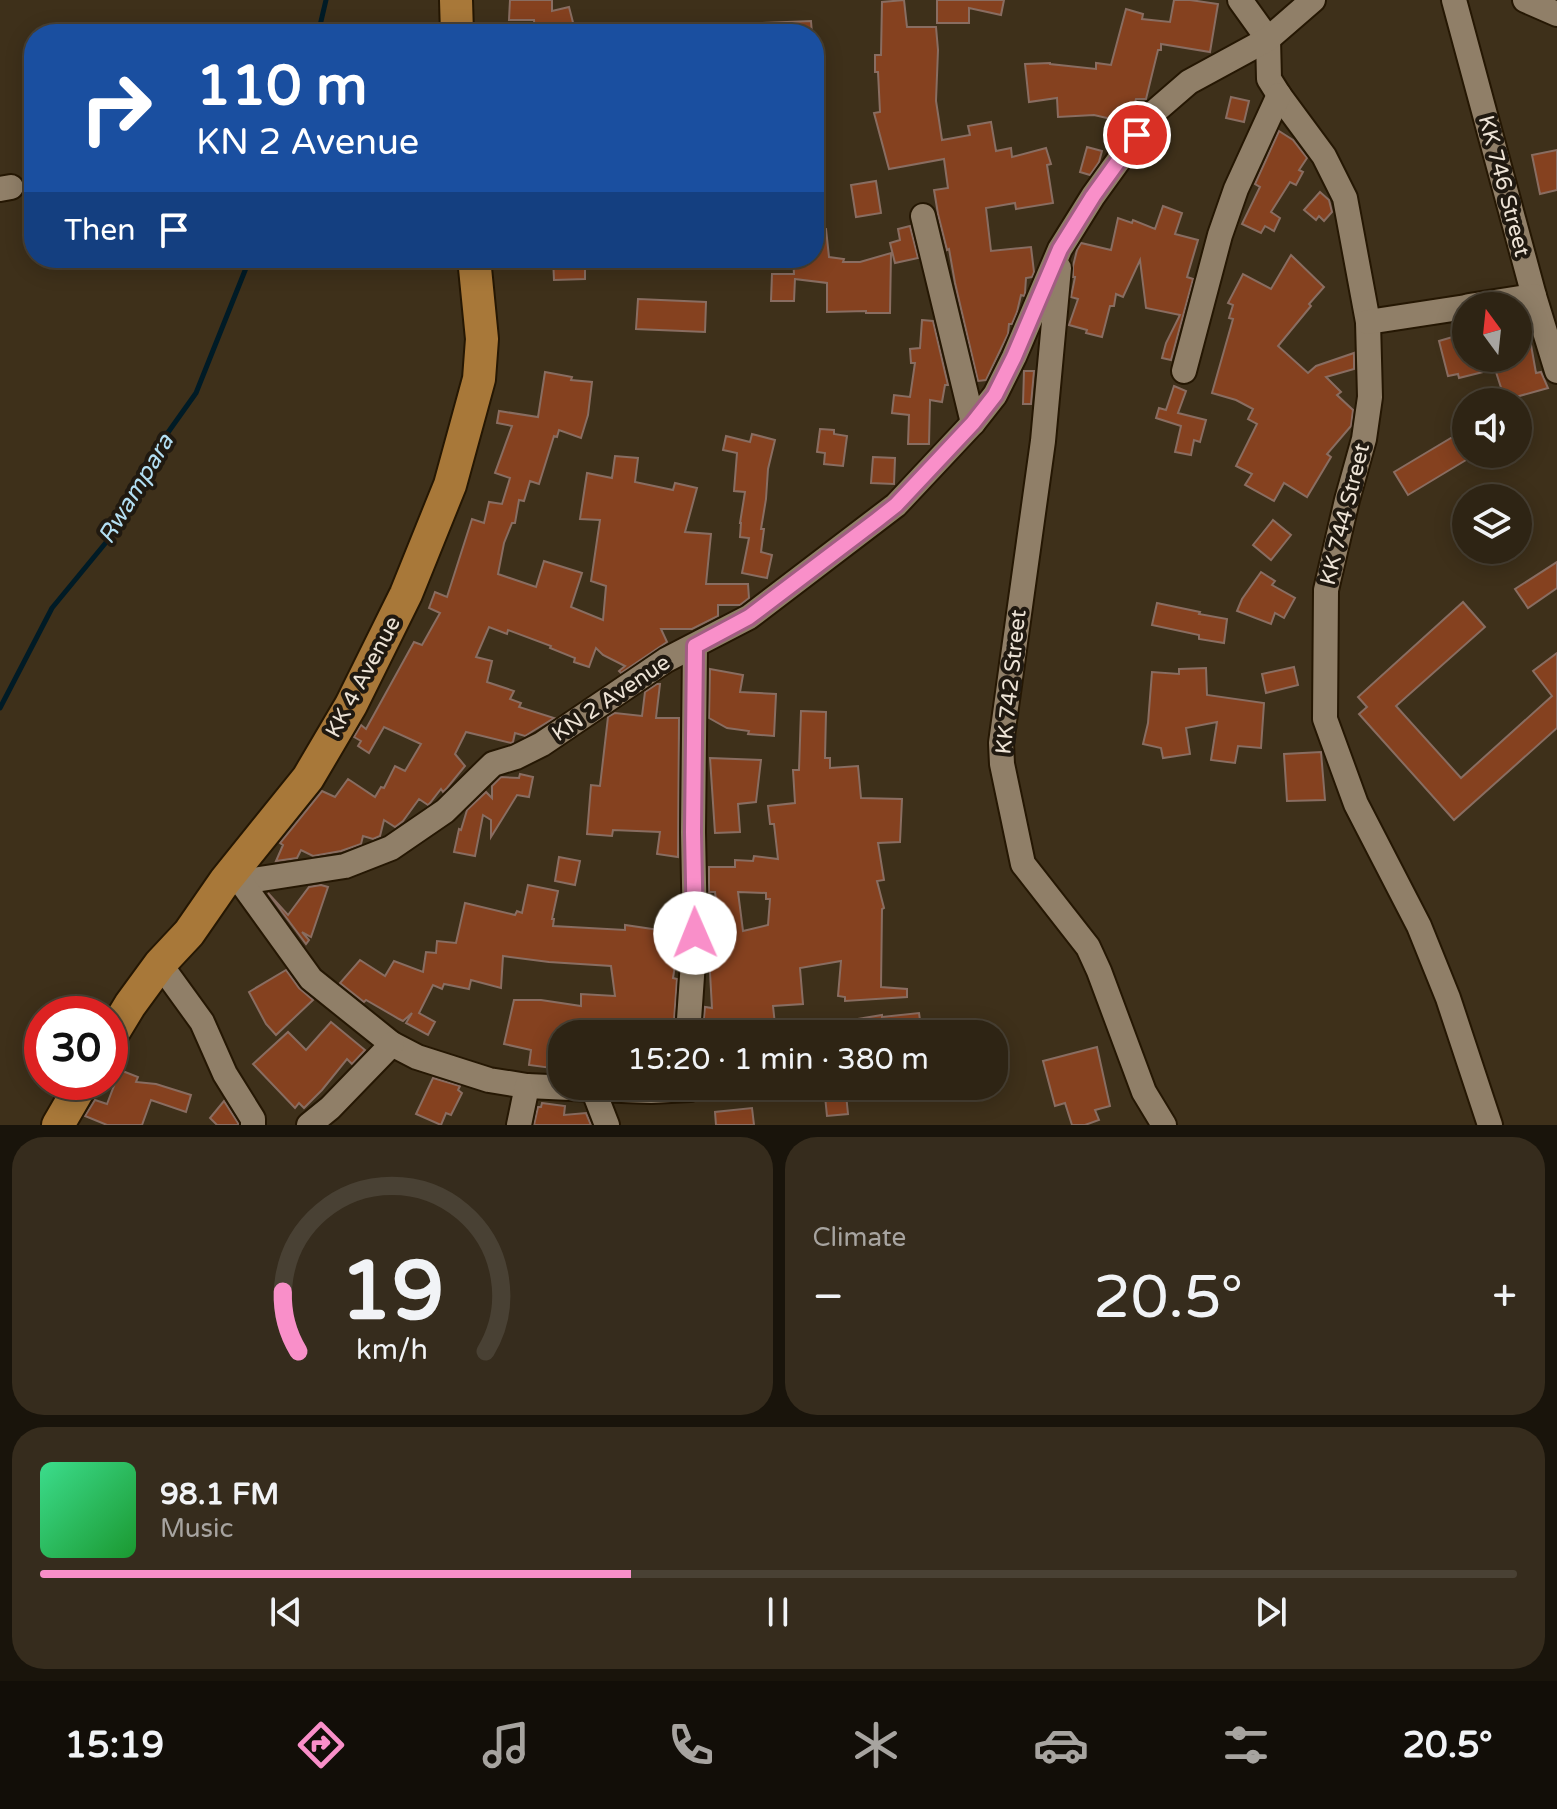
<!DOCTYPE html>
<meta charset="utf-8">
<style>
body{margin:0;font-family:"Varela Round",sans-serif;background:#362c1d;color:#f1f3f6;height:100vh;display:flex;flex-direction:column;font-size:30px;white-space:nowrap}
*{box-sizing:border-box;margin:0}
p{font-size:26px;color:#a7a4a0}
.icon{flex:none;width:44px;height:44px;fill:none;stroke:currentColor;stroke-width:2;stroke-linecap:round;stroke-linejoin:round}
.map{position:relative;height:1125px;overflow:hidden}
.panel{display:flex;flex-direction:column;gap:12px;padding:12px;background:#19140b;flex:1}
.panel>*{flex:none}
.guide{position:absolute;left:24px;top:24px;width:800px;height:244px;border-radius:32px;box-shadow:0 4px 20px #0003,0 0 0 2px #494134;background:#1a4fa0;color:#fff;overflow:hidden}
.needle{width:52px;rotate:345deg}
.buttons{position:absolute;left:1452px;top:292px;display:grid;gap:16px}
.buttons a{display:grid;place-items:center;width:80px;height:80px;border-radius:50%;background:#2e2414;box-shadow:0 4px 20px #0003,0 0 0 2px #494134;font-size:40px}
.speed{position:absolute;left:24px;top:996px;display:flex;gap:16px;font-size:40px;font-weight:700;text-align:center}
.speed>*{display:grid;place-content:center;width:104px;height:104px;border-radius:50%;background:#2e2414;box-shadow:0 4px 20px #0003,0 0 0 2px #494134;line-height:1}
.speed .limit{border:12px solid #d22;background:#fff;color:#111}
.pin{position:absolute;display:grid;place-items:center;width:68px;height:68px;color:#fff;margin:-34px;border:4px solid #fff;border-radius:50%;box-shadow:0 2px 8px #0007}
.me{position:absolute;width:88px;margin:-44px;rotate:359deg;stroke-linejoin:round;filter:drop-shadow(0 0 6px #0008)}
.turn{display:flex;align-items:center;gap:28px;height:168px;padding:0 40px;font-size:36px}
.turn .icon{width:104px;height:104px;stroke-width:2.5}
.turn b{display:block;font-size:56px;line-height:68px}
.then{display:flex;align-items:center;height:76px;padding:0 40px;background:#0003;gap:16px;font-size:30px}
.big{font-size:60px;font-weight:600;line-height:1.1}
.panel .tile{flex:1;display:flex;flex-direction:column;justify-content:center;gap:12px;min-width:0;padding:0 28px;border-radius:32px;background:#362c1d}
.panel .dial{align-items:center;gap:0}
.dial svg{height:208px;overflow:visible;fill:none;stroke:#494134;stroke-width:7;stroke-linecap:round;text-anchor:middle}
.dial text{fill:#f1f3f6;stroke:none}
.song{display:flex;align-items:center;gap:24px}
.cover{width:96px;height:96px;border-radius:12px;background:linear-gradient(135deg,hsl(150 70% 55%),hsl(130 70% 35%))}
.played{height:8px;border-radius:4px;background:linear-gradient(90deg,#f98fc9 40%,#494134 40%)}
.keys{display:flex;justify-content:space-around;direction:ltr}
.heat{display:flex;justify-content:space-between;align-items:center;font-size:44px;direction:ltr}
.panel .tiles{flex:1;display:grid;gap:12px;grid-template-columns:1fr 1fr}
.tile:last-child{grid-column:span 2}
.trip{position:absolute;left:548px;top:1020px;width:460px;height:80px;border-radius:32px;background:#2e2414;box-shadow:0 4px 20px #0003,0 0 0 2px #494134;font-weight:600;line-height:80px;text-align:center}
.tabs{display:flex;height:128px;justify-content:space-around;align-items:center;background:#120e08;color:#a7a4a0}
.tabs .icon{width:56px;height:56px}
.tabs .on{color:#f98fc9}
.tabs b{font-size:36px;color:#f1f3f6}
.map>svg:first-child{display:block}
</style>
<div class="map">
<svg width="1557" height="1125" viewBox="0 0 1557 1125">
<rect width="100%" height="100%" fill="#3e301a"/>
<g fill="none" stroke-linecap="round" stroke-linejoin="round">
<g stroke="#001b26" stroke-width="5">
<polyline points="318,34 326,0"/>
<polyline points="0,708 52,608 108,540 142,469 196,393 250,258"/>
</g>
</g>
<g fill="#85411f" stroke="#896d61" stroke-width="2" fill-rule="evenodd">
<polygon points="510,0 552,0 552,11 569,7 576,34 535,34 534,20 509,20"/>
<polygon points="904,0 907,27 936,27 938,50 936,101 942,140 970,135 968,126 991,122 996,151 1011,148 1012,157 1046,148 1051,164 1047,165 1053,203 1016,209 1015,203 986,208 991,251 1031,247 1034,272 1032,277 1026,278 1025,293 1024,296 1021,295 1017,312 1012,324 1009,324 1008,334 986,380 978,381 955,283 949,249 947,250 938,214 934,190 948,188 944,159 889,169 874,113 880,112 878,72 875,72 875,55 881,55 882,2"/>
<polygon points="937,0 1004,0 1001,15 969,8 969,23 937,23"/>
<polygon points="1174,0 1190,0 1218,4 1210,52 1161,44 1161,50 1158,50 1146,99 1136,99 1130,118 1121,116 1120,121 1094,115 1058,117 1057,98 1029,102 1025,64 1050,63 1050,64 1096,69 1096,63 1111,65 1126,9 1143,14 1142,19 1170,22"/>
<polygon points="811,21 812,34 764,34 763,23"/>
<polygon points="1231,97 1249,101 1244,122 1226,118"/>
<polygon points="1279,131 1293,140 1307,158 1299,170 1303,172 1296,185 1290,182 1271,212 1280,218 1274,231 1265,226 1261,233 1242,224 1260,187 1255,184"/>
<polygon points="1087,147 1102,151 1099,162 1090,175 1080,172"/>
<polygon points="1557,150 1557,190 1540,194 1532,155"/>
<polygon points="876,181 881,213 856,217 851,185"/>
<polygon points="1320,192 1329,200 1332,212 1324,221 1319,216 1316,220 1304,210"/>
<polygon points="1163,206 1182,213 1175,234 1198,240 1187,277 1193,279 1171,360 1162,358 1166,343 1180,315 1146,308 1140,260 1123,297 1116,294 1114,306 1110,306 1102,337 1086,333 1087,330 1069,325 1078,299 1071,297 1075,277 1073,277 1073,266 1077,250 1081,243 1111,250 1118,218 1132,223 1133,220 1155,229"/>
<polygon points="910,226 918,258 895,263 890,243 900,240 898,229"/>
<polygon points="826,229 829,257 844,259 843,262 860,262 891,253 890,313 866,313 866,311 827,312 827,283 795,279 795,278 794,301 771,301 772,274 794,274 793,258 814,258 814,230"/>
<polygon points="1291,255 1324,287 1309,304 1311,306 1278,346 1308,373 1316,366 1354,353 1354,369 1326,377 1341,392 1337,395 1353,410 1351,426 1327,454 1331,457 1307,497 1284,483 1274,501 1245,485 1252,474 1236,466 1257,424 1248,419 1253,409 1236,400 1212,393 1233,319 1229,318 1233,305 1228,303 1243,274 1271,289"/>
<polygon points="553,258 585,258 585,279 554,280"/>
<polygon points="638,299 706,302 705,332 636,329"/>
<polygon points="1523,313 1528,328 1536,373 1541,372 1548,388 1505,400 1495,369 1459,378 1458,374 1448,376 1439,341 1466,333 1466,358 1518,358 1518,314"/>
<polygon points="922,320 933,321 948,385 945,385 942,402 930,400 929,444 908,444 909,415 892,413 894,395 910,397 915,363 911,363 910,349 920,348"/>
<polygon points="1024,371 1034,371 1031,404 1023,404"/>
<polygon points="545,372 572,377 571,380 592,382 588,415 581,438 559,430 557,437 554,436 539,484 530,481 524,501 519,500 515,523 512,523 504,543 498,574 536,587 544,561 582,573 571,607 603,620 606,586 591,581 600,520 580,519 587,473 612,478 615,456 638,458 635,482 673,490 675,483 697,488 685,532 711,534 706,584 748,584 749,598 740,605 718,605 718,616 692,629 661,629 667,642 621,673 619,671 625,666 603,655 596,648 589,667 574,662 575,658 550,648 551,646 508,630 507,634 489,627 476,657 492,661 487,682 514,691 510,699 521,703 519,707 554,718 525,736 515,733 513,742 511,743 466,732 455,754 465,766 447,788 443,792 441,789 430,803 428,805 419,799 403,821 395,827 384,820 380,836 373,839 363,836 361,844 341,851 313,856 301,850 297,858 276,861 283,845 280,843 322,791 335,797 348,779 375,797 381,787 384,788 395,766 405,771 421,744 384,727 369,753 358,746 361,741 354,737 361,725 366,729 414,642 422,645 440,613 429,608 435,592 447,597 472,519 484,523 489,502 502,504 510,478 495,473 512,426 497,423 499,411 538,417"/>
<polygon points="1174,386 1186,391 1178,413 1206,420 1200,442 1194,440 1191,455 1175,452 1181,426 1156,418 1159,408 1166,410"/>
<polygon points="820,429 834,430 834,434 847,436 843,466 824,464 825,453 817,452"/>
<polygon points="1466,429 1466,460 1408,495 1394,472"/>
<polygon points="752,434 775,440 768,469 766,499 761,529 764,529 761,552 772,555 767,578 742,573 749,538 740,537 741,523 740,523 745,492 734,491 737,453 723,450 726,436 750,442"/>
<polygon points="873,457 895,458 894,484 871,483"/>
<polygon points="1273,520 1291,535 1271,560 1253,545"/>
<polygon points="1557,562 1557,588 1528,608 1515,589"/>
<polygon points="1261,572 1275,581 1272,585 1295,598 1284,618 1275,613 1271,624 1237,611 1242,599"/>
<polygon points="1463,602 1485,627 1396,706 1461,778 1552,696 1533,671 1557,653 1557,728 1454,820 1359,714 1367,707 1358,697"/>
<polygon points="1157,603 1200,612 1199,614 1227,619 1224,643 1199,639 1199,635 1152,625"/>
<polygon points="1294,667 1298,685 1266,693 1262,674"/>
<polygon points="1206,668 1207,695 1264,703 1261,748 1238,746 1235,763 1211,760 1217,722 1186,728 1190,754 1163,758 1161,748 1143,744 1148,723 1152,672 1179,674 1179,669"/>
<polygon points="710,669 743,675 740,692 776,694 774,736 748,734 749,731 727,728 709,718"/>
<polygon points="657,684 660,684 656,718 679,718 678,857 657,854 660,832 613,830 612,836 587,834 591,785 600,786 608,717 615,713 642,716 645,692"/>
<path d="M801,711L826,712L825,758H830V768L858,766L861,798L902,799L900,842L878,843L884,880L877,881L884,908L882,909L881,987L907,989V997L845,1001V997L838,996L841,961L800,968L803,1004L773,1006L776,1034H722V1030L703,1028L705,1007L712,1008L709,955L723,954L715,892H709V867H735V860L753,861L754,856L778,859L774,824H770L768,806L795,803L793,770H799ZM738,892L766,893V899H770L768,925L743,931Z"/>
<polygon points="1321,752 1325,800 1287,801 1284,754"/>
<polygon points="710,758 761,760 756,802 738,804 740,832 715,833"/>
<polygon points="520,774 533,777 529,797 517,795 491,837 491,820 483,815 475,856 454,852 459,829 461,830 467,810 486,792 492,798 492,786 501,777 519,778"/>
<polygon points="559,857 580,861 575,885 555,881"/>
<polygon points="321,885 328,887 311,937 302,932 309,940 306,944 268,893 288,915 309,887"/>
<polygon points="528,885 558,891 552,919 554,919 553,926 625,930 625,925 680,933 673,978 677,979 673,1034 562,1034 562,1049 559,1069 529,1065 531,1050 504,1044 514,1000 541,1000 581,1006 581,994 615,996 611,966 549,962 503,956 501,988 471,980 469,989 444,984 442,989 433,985 419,1013 435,1022 428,1035 406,1023 412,1013 403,1021 399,1019 366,1000 364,1002 340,983 360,960 385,976 394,961 423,972 426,952 436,953 437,941 456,943 465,903 515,915 517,911 522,913"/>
<polygon points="286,970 299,988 313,1000 276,1035 266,1024 249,992"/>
<polygon points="919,1013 922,1034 845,1034 845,1021 882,1015 882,1017"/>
<polygon points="331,1022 365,1050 352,1064 347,1059 322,1090 304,1108 299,1103 295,1108 253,1064 288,1032 306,1050"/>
<polygon points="1097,1047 1110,1106 1095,1110 1099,1120 1085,1125 1072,1125 1065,1103 1055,1106 1043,1061"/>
<polygon points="120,1070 138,1077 136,1082 156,1084 191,1095 186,1112 151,1100 142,1125 107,1125 85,1116 95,1100 107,1104"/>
<polygon points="433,1078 460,1086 458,1090 462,1093 451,1115 446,1113 441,1125 416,1114"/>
<polygon points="846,1094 848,1114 827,1116 825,1096"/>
<polygon points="224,1101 238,1123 238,1125 217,1125 210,1118"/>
<polygon points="542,1103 565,1106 564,1115 586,1113 591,1125 534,1125 538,1107 541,1107"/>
<polygon points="752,1108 754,1125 716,1125 715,1112"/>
</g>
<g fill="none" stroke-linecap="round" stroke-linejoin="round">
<g stroke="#251703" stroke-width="28">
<g id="minor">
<polyline points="1240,0 1268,39 1269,79 1279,95 1324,156 1345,198 1368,322 1370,397 1364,439 1347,500 1326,590 1325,719 1356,804 1419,926 1448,998 1490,1125"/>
<polyline points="1454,0 1534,296 1557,371"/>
<polyline points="1525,0 1557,14"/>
<polyline points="0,189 11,187"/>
<polyline points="923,216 973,423"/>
<polyline points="1059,268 1043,441 1001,743 1002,764 1023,864 1088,947 1099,971 1144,1092 1164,1125"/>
<polyline points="1469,306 1534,296"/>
<polyline points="1368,322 1466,307"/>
<polyline points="1184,371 1220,235 1236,189 1279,95"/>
<polyline points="225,881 241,882 345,866 391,848 445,811 493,764 516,757 542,744 666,660 749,617 896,505 973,423 995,395 1014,357 1060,249 1093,196 1152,114 1189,82 1268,39 1313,0"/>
<polyline points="241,882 311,979 392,1044 417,1057 489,1080 527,1086 593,1089 607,1125"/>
<polyline points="160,964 202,1022 225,1074 253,1119 253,1125"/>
<polyline points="688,1034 695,933 693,832 695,646"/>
<polyline points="593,1089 651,1091 690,1089 690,1086"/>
<polyline points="309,1125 330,1108 392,1044"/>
<polyline points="519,1125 527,1086"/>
</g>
</g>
<g stroke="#251703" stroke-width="36">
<g id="major">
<polyline points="456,0 457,34"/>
<polyline points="110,1038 130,1005 160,964 189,933 225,881 308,778 351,705 406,594 450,485 479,379 482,339 474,258"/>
<polyline points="58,1125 83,1082"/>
</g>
</g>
<use href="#minor" stroke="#907f68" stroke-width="24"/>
<use href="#major" stroke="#a87839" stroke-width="32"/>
</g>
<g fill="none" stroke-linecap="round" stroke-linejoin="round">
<g stroke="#a25d83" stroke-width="20">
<polyline id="route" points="695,933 693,832 695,646 749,617 877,520 896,505 973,423 995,395 1014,357 1060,249 1093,196 1137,135"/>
</g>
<use href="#route" stroke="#f98fc9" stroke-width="14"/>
</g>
<g text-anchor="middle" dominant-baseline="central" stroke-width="8" stroke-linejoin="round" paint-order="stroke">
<g font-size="22" fill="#ede3d6" stroke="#201910">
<text transform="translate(1504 186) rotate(75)">KK 746 Street</text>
<text transform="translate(1345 514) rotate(-76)">KK 744 Street</text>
<text transform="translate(363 677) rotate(-62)">KK 4 Avenue</text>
<text transform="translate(1011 682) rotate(-84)">KK 742 Street</text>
<text transform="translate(611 698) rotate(-34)">KN 2 Avenue</text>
</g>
<g font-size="24" font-style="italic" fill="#b3dff3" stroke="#201910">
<text transform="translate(136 489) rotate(-59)">Rwampara</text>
</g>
</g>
</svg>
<div class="buttons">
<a><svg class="needle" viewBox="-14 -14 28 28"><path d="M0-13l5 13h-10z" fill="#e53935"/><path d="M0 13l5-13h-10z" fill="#a7a4a0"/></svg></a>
<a><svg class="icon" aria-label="sound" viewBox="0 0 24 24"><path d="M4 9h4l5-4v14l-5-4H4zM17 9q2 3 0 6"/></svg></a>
<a><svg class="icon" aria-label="layers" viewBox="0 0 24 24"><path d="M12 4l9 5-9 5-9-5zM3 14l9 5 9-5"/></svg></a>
</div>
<div class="speed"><div class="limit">30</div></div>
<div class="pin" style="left:1137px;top:135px;background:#d93025"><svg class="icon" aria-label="arrive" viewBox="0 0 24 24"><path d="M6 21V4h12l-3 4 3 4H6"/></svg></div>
<svg class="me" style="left:695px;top:933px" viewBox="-20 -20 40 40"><circle r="19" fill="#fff"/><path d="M0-13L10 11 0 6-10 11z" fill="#f98fc9"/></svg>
<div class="trip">15:20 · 1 min · 380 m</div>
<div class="guide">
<div class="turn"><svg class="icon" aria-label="right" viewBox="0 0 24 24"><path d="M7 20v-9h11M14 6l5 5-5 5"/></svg><div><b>110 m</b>KN 2 Avenue</div></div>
<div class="then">Then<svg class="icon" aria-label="arrive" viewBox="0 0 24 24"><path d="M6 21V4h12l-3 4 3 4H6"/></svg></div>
</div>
</div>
<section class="panel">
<div class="tiles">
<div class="tile dial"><svg viewBox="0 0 100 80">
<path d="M14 69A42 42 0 1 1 86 69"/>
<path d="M14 69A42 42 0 0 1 8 46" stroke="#f98fc9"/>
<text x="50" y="56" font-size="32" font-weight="700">19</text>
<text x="50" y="72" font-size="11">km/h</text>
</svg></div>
<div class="tile"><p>Climate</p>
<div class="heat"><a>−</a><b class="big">20.5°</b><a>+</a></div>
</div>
<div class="tile">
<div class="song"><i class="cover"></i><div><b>98.1 FM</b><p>Music</p></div></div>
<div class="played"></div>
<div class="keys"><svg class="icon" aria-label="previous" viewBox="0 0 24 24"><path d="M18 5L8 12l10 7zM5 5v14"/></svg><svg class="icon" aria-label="pause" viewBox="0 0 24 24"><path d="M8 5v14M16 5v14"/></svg><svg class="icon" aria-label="next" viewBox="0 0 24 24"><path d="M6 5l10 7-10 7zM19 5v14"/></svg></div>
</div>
</div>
</section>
<nav class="tabs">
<b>15:19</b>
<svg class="icon on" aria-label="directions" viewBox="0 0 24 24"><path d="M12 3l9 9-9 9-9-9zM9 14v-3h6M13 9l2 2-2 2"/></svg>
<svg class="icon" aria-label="music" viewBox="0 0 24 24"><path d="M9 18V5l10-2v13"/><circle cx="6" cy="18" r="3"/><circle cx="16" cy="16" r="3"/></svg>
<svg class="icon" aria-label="phone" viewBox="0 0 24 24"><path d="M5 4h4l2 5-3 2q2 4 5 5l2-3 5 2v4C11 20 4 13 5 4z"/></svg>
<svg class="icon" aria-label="climate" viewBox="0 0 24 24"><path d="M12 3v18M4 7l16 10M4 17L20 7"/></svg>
<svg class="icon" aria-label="car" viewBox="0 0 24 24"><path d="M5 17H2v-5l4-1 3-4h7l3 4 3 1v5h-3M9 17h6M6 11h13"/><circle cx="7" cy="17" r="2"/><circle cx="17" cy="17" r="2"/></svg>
<svg class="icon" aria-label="filters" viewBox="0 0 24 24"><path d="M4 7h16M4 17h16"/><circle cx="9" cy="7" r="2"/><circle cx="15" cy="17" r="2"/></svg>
<b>20.5°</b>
</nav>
